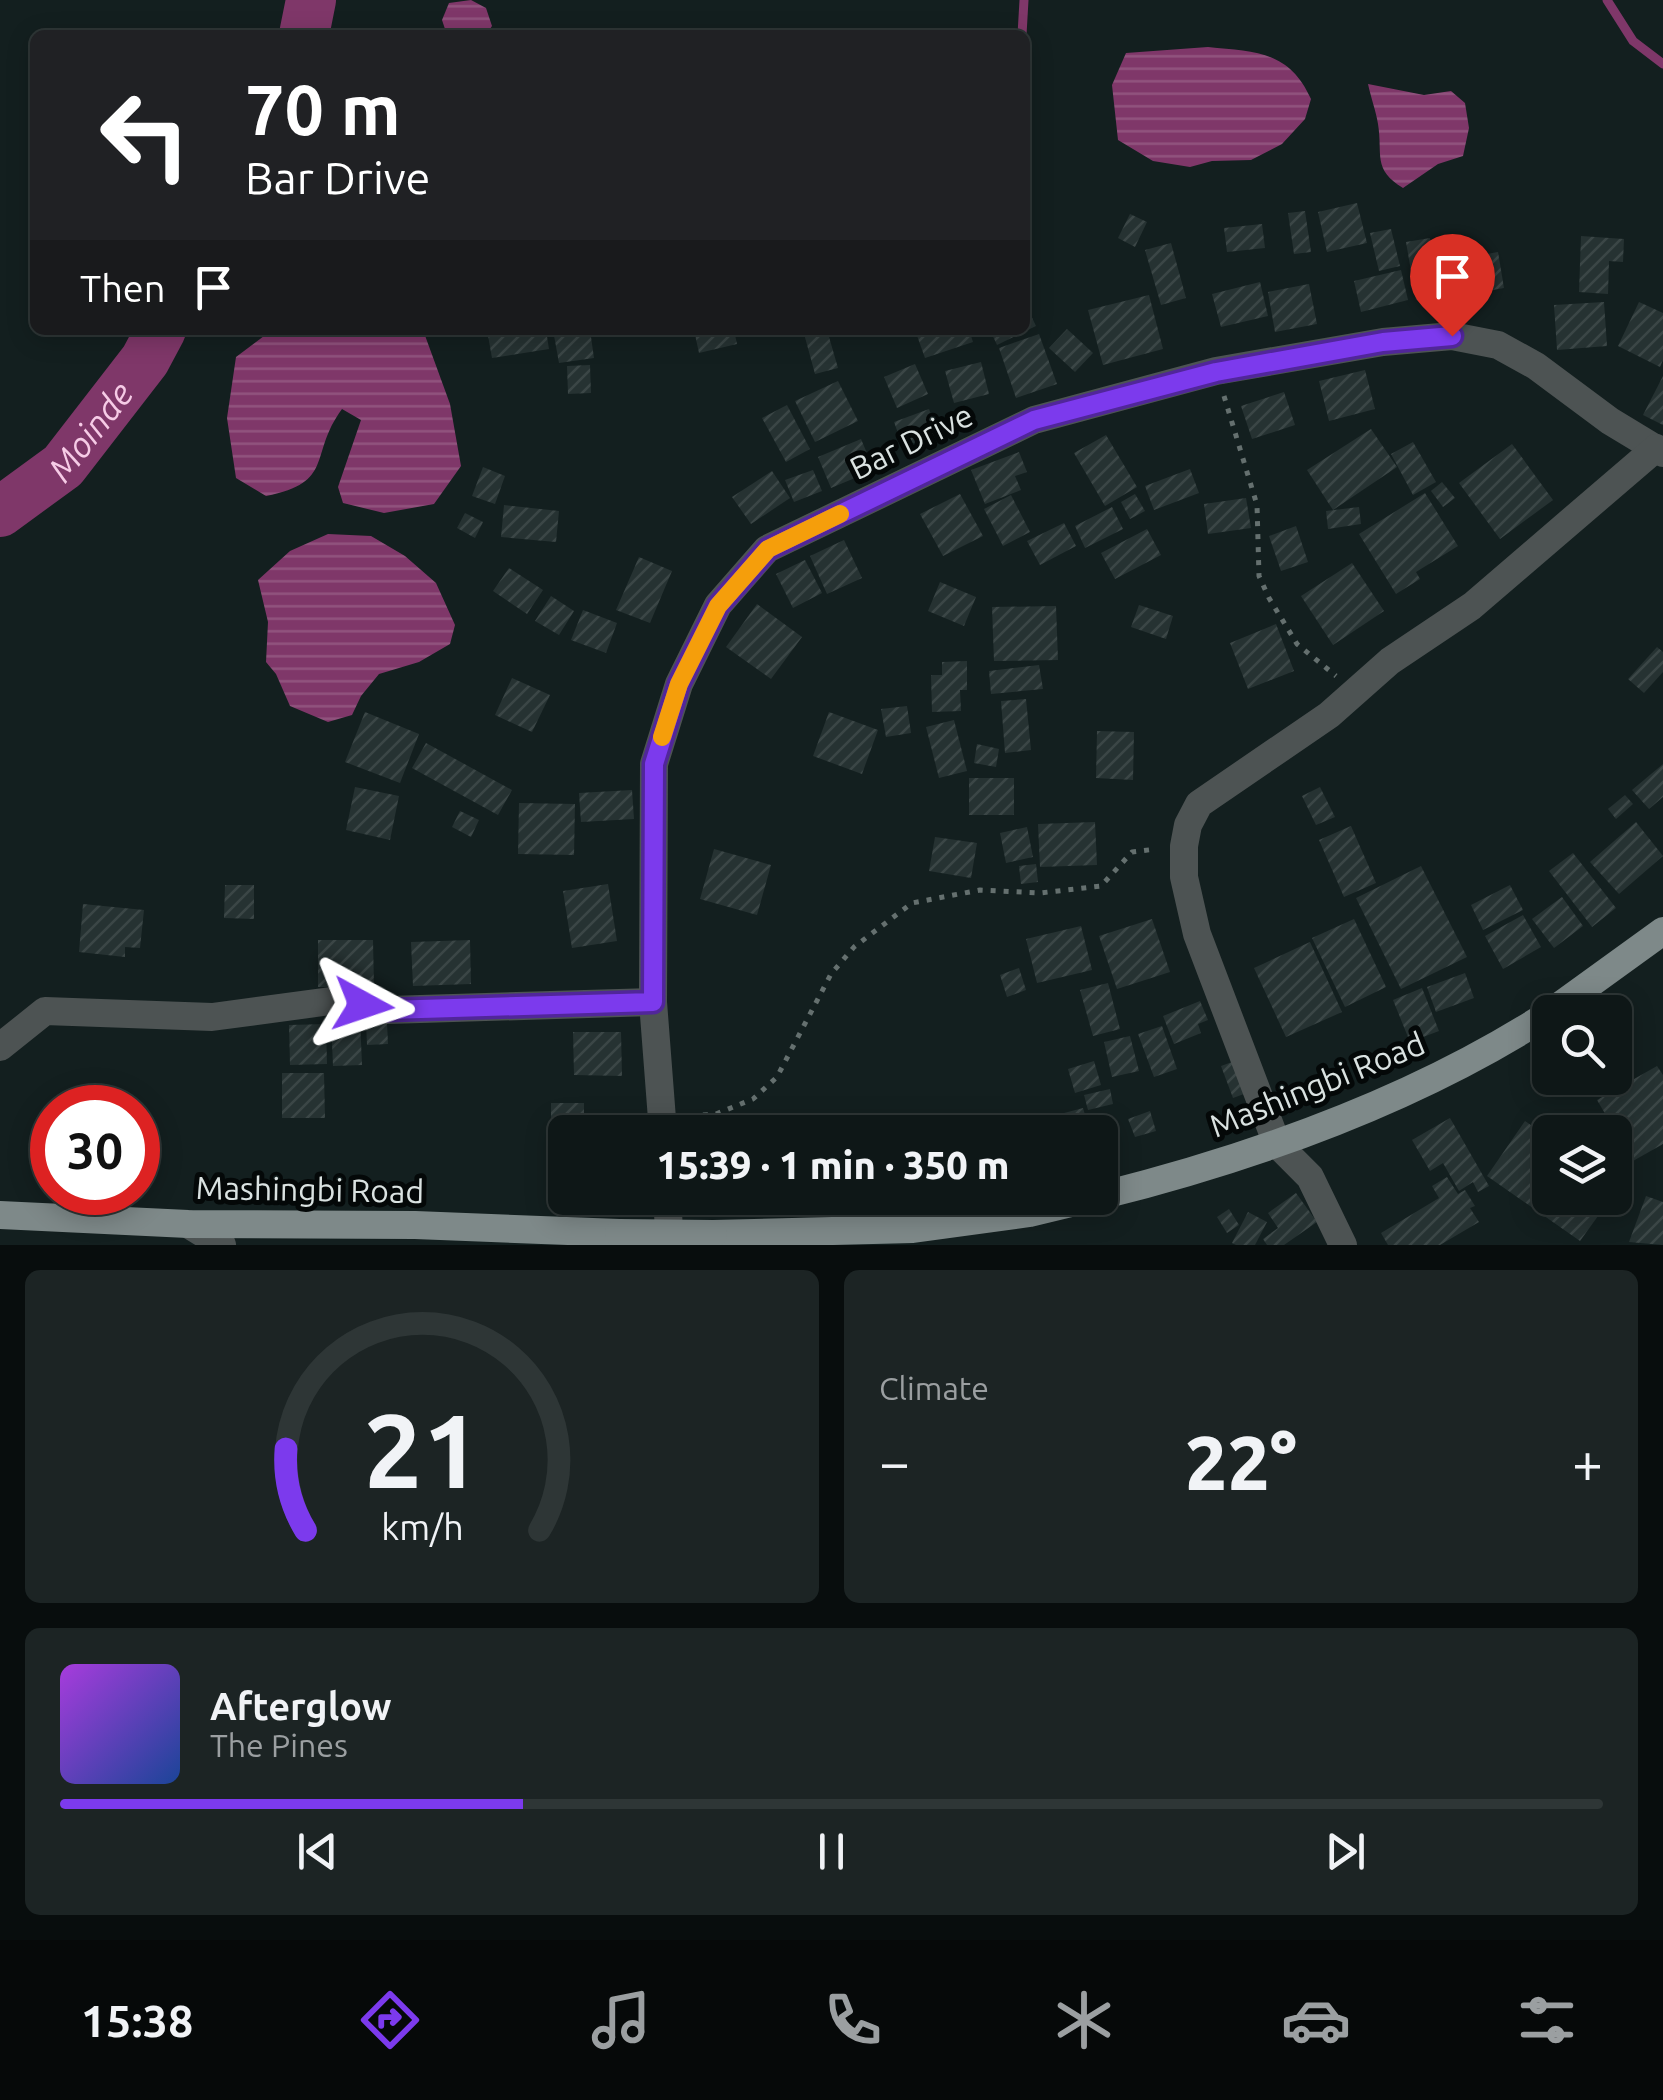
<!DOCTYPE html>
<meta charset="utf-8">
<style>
body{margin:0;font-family:Ubuntu,sans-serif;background:#1c2424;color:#f1f3f6;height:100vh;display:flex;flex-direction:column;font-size:38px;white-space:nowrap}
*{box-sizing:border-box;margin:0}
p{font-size:32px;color:#9b9fa1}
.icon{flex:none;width:55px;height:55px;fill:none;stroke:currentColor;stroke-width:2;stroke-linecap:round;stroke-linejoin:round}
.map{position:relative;height:1245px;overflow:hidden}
.sheet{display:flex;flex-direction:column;gap:25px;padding:25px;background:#080d0d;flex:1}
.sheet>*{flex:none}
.guide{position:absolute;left:30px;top:30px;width:1000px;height:305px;border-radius:15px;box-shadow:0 5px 25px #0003,0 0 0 2px #2e3636;background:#202124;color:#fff;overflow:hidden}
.buttons{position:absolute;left:1532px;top:995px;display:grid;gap:20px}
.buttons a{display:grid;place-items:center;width:100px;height:100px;border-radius:15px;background:#0e1717;box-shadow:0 5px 25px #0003,0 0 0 2px #2e3636;font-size:50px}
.speed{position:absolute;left:30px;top:1085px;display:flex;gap:20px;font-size:50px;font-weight:700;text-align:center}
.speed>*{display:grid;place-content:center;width:130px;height:130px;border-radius:50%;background:#0e1717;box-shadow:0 5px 25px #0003,0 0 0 2px #2e3636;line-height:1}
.speed .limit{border:15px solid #d22;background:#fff;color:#111}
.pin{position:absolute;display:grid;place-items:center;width:85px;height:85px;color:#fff;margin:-102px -42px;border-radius:50% 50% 50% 0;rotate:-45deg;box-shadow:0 0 10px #0007}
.pin .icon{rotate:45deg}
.me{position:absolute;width:110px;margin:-55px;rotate:95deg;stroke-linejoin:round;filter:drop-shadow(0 0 8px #0008)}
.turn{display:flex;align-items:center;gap:35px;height:210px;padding:0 50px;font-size:45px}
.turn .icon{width:130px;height:130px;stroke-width:2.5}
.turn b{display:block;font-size:70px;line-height:85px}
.then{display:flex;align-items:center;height:95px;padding:0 50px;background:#0003;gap:20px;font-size:38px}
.big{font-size:75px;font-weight:800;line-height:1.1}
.sheet .card{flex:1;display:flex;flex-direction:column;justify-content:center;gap:15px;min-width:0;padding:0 35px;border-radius:15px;background:#1c2424}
.sheet .dial{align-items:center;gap:0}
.dial svg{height:260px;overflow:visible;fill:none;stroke:#2e3636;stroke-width:7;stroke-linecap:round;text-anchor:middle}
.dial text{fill:#f1f3f6;stroke:none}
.song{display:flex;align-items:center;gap:30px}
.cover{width:120px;height:120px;border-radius:15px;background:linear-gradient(135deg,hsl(280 70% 55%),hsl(220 70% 35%))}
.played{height:10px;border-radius:5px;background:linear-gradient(90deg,#7c3aed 30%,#2e3636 30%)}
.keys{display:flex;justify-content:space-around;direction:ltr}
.heat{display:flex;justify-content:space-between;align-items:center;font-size:55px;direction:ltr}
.sheet .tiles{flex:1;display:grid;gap:25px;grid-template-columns:1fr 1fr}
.card:last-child{grid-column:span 2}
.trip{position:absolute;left:548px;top:1115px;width:570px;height:100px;border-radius:15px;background:#0e1717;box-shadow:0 5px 25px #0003,0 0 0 2px #2e3636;font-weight:800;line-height:100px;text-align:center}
.tabs{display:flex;height:160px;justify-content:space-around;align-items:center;background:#060909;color:#9b9fa1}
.tabs .icon{width:70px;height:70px}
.tabs .selected{color:#7c3aed}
.tabs b{font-size:45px;color:#f1f3f6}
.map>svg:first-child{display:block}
</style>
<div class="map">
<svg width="1663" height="1245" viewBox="0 0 1663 1245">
<defs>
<pattern id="water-rules" width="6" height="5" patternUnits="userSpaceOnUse" patternTransform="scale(2.5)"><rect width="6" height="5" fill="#7f3769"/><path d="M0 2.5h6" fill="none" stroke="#91547e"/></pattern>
<pattern id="building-hatch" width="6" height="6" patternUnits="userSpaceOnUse" patternTransform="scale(2.5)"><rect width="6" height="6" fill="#263232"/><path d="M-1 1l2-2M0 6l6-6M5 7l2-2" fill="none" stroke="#3b4646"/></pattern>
</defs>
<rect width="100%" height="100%" fill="#131f1f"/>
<g fill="url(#water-rules)">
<polygon points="471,0 486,8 492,26 486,35 447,35 442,20 449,3"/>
<path d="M1208,47C1255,52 1289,50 1311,99L1305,119L1282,144L1251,160L1212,161L1190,167L1153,161L1118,140L1112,85L1126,53Z"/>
<path d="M1368,84L1424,95L1451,91L1465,103L1469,128L1463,156L1438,164L1403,188C1372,169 1383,155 1378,124C1376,111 1371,98 1368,84Z"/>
<path d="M272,330H423L450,404L461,466L434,504L384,513L343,503L338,487L361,420L342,409C308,455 336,482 266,496L236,478L227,418L236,357Z"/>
<polygon points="328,534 371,536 405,556 436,583 455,625 450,644 419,662 379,674 361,696 352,715 328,722 290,706 276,674 266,662 268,622 258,580 290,551"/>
</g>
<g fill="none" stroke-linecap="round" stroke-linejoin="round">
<g stroke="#7f3769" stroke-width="9">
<polyline points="1607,0 1633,41 1663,64"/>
<polyline points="1022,35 1024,0"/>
</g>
<g stroke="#7f3769" stroke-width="50">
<polyline points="304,35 311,0"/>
<path id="s1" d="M0,512L63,466L145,360L161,330"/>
</g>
</g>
<g fill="url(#building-hatch)">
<polygon points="1357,203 1367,243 1327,252 1318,212"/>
<polygon points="1305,211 1311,252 1294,254 1288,213"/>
<polygon points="1130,214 1147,222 1135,247 1118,238"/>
<polygon points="1262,224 1265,248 1227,252 1224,228"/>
<polygon points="1391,229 1400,266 1379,271 1370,233"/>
<polygon points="1581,236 1624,239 1623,262 1609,261 1608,294 1579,292"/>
<polygon points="1430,238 1434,263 1453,260 1459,293 1416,300 1406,242"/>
<polygon points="1171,243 1186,298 1161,305 1145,250"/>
<polygon points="1498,252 1504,288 1465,295 1459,259"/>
<polygon points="1401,270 1408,300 1361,312 1354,281"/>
<polygon points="1260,282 1268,316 1221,327 1212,294"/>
<polygon points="1309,284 1317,324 1275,332 1268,292"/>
<polygon points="1149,295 1163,349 1103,365 1088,310"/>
<polygon points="1604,302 1607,346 1557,350 1554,305"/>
<polygon points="1639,302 1663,313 1663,360 1660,367 1618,346"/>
<polygon points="1025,303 1036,326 997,345 990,330 1025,330"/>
<polygon points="1067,329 1093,353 1075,372 1049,348"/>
<polygon points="487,330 546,330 549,349 492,358"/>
<polygon points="553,330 590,330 594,358 559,363"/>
<polygon points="694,330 734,330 737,344 699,353"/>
<polygon points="803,330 827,330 838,368 815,374"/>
<polygon points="915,330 969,330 973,342 925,358"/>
<polygon points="1039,334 1057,384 1016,398 999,348"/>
<polygon points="981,362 989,394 954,403 945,371"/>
<polygon points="915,364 928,394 897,408 884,377"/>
<polygon points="590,365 591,393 568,394 567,366"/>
<polygon points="1365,370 1375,409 1329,421 1319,381"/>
<polygon points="1663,376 1663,425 1643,415"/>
<polygon points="838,381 858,421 815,442 795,401"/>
<polygon points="1284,392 1295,425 1252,439 1241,406"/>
<polygon points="787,405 810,449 786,462 762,418"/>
<polygon points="929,409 938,434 903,447 894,422"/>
<polygon points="1371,429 1397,467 1333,510 1307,470"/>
<polygon points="1106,435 1137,487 1105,506 1074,453"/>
<polygon points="861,439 874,470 831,488 818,457"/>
<polygon points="1413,442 1436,482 1413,495 1391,454"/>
<polygon points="1512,444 1553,500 1500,539 1459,483"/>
<polygon points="1019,452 1027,472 1015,476 1021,490 985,504 971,470"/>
<polygon points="483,467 505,476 495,504 472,496"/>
<polygon points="1190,469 1199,493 1154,510 1145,486"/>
<polygon points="813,470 822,491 794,502 785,480"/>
<polygon points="772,471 790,498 751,524 732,497"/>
<polygon points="1442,482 1455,498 1443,507 1431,491"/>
<polygon points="1425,493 1458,546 1416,572 1420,579 1396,594 1359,534"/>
<polygon points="960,494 983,536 943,556 920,514"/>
<polygon points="1135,494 1145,511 1130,519 1121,502"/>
<polygon points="1011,495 1030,532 1003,546 984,509"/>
<polygon points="1246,498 1251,528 1208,534 1204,504"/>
<polygon points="504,505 559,511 556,542 501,537"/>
<polygon points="1112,507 1123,529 1085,548 1075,526"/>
<polygon points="1359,507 1361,524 1328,529 1326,511"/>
<polygon points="465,513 483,522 475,538 457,528"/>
<polygon points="1064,523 1076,546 1040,565 1027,541"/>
<polygon points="1296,526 1308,562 1281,571 1269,536"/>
<polygon points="1147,529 1161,555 1115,579 1101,553"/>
<polygon points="844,540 862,578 827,594 810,556"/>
<polygon points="639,557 672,571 650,623 616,610"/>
<polygon points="805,560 822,593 793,608 776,574"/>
<polygon points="1352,563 1384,611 1333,645 1301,596"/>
<polygon points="509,568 543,590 527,614 493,591"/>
<polygon points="940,582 976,597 964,626 928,611"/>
<polygon points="551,596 574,611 559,635 535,621"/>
<polygon points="757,604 802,637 771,679 726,647"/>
<polygon points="1139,605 1173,616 1166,639 1131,627"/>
<polygon points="1056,606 1058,660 994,661 992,607"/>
<polygon points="583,610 617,623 606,653 571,640"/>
<polygon points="1276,624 1294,671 1248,689 1230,643"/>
<polygon points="1657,647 1663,652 1663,672 1644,693 1628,679"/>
<polygon points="967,661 967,690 960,690 961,711 932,712 931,675 942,675 942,662"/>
<polygon points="1039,665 1043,689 991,694 989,671"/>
<polygon points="512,678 550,695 532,732 495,715"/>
<polygon points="1026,699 1031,750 1005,753 1001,701"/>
<polygon points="907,706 911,733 886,737 881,709"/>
<polygon points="365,712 419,734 400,783 345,762"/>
<polygon points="829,712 878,730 862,774 813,756"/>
<polygon points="954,720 967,771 939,778 926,727"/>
<polygon points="1097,731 1134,732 1133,780 1096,778"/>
<polygon points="426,743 512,790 498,815 412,768"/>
<polygon points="977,744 999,749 996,767 974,763"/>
<polygon points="1663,764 1663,797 1649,809 1632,790"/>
<rect x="969" y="778" width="45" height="37"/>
<polygon points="355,787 399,796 390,840 346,830"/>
<polygon points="1320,787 1335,817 1316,825 1302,796"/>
<polygon points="632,790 634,819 581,822 579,793"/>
<polygon points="1625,795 1633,804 1616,819 1608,809"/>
<polygon points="519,803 575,804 574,855 518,854"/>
<polygon points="460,811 479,820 471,837 452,827"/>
<polygon points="1095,822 1097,865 1040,867 1038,824"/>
<polygon points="1636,822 1663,856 1619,894 1590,862"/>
<polygon points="1351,826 1376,883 1344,897 1319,840"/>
<polygon points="1027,827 1033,857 1006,863 1000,833"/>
<polygon points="935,837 977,843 971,878 929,871"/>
<polygon points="714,849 771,865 757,915 700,899"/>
<polygon points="1573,853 1616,908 1592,927 1549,871"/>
<polygon points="1036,864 1038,882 1021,884 1019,866"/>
<polygon points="1421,866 1467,957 1401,989 1356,898"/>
<polygon points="608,884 617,941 572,948 563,891"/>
<polygon points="225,885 254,885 254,919 224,918"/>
<polygon points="1510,885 1523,910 1483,930 1471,905"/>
<polygon points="1562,897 1583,926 1554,948 1532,919"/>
<polygon points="83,904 144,910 140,948 125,947 125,957 79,952"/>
<polygon points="1523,915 1541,947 1503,969 1485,936"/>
<polygon points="1152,919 1170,972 1117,989 1099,936"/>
<polygon points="1354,919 1386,987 1345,1007 1312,938"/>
<polygon points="1081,926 1092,970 1037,983 1026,939"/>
<polygon points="318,940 373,940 374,987 318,987"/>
<polygon points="470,940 471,984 413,986 411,942"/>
<polygon points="1310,942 1342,1012 1286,1037 1254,968"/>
<polygon points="1019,968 1026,990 1007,997 1000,975"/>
<polygon points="1465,973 1474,998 1436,1012 1427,987"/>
<polygon points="1108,983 1120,1029 1093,1036 1080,990"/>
<polygon points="1422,988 1439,1031 1410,1042 1393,1000"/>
<polygon points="1200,1001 1208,1020 1198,1024 1201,1033 1174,1044 1163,1016"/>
<polygon points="360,1018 362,1065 333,1066 331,1019"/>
<polygon points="366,1023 387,1023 388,1044 367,1045"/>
<polygon points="326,1024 327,1064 290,1065 289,1025"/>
<polygon points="1162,1026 1177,1069 1154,1077 1138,1034"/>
<polygon points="573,1032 621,1032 622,1076 574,1075"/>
<polygon points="1130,1036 1139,1071 1112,1077 1104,1042"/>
<polygon points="1243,1058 1255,1090 1233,1098 1221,1066"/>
<polygon points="1094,1061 1101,1085 1075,1093 1068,1069"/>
<polygon points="1657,1066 1663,1075 1663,1144 1633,1161 1597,1100"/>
<polygon points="282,1073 324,1073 325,1118 282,1118"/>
<polygon points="1110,1089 1113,1104 1088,1110 1084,1095"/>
<polygon points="551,1103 584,1103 584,1132 565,1132 565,1143 551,1143"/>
<polygon points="1083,1108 1090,1132 1054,1132 1049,1117"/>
<polygon points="1150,1111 1156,1131 1135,1137 1128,1119"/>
<polygon points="1450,1118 1489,1186 1478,1192 1473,1182 1459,1191 1443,1163 1430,1171 1412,1140"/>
<polygon points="1525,1121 1550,1138 1550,1198 1611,1198 1580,1241 1487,1176"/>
<polygon points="1447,1177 1458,1194 1465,1190 1475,1206 1470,1208 1479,1222 1440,1245 1388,1245 1381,1233 1439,1198 1432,1186"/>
<polygon points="1296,1193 1317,1222 1284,1245 1267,1245 1263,1239 1278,1228 1268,1213"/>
<polygon points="1646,1196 1663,1202 1663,1245 1629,1242"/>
<polygon points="1229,1209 1239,1225 1227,1233 1217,1217"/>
<polygon points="1248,1212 1267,1222 1255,1245 1236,1245 1232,1243"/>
</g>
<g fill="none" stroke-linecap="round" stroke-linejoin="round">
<g stroke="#65706f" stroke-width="5" stroke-dasharray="5 8" stroke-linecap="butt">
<polyline points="1224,396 1257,505 1259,576 1269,598 1297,644 1336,676"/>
<polyline points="690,1116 716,1114 753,1099 777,1077 831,974 854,947 912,903 980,890 1040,893 1101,886 1132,852 1156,849"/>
</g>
<g stroke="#4d5353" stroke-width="28">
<polyline points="0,1047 45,1011 212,1017 338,1000 388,1010 653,1002"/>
<polyline points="663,1132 653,1002 654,764 679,684 718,605 767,549 1034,420 1216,371 1383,342 1452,336 1498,345 1536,366 1610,421 1663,453"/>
<polyline points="667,1198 670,1245"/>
<polyline points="188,1224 222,1245"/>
<polyline points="1343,1245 1310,1177 1277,1144 1197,934 1184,877 1184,846 1188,825 1199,804 1329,715 1390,661 1472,606 1656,448"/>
</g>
<g stroke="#7e8989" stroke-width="28">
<polyline points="1551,1012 1663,931"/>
<path d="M1100,1196C1256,1157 1414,1101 1550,1013"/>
<polyline points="0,1215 188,1224 415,1225 619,1233"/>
<polyline points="713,1234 913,1229 1030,1213 1092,1198"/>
</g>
<polyline stroke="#7e8989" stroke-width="28" points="619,1233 713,1234"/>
</g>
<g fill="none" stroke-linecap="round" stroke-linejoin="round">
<g stroke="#51269a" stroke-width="25">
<polyline id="route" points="363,1005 388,1010 653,1002 654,764 679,684 718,606 768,549 1034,420 1216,372 1383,342 1452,336"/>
</g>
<use href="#route" stroke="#7c3aed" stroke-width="18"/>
<polyline stroke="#f59e0b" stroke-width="18" points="662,737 679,684 718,606 768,549 840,514"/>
</g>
<g text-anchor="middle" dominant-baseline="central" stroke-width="10" stroke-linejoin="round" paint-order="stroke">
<g font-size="32" fill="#dae2e1" stroke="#040808">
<text transform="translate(911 441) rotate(-26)">Bar Drive</text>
<text transform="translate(1317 1084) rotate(-22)">Mashingbi Road</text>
<text transform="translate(310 1189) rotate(1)">Mashingbi Road</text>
</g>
<g font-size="35" font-style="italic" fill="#f6cbe6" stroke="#040808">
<text stroke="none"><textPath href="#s1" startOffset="122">Moinde</textPath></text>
</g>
</g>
</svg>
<div class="buttons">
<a><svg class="icon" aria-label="search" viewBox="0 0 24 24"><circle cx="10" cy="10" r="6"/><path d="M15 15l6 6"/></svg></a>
<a><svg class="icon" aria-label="layers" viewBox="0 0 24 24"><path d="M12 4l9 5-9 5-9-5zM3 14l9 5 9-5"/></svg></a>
</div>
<div class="speed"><div class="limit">30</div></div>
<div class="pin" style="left:1452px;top:336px;background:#d93025"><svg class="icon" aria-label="arrive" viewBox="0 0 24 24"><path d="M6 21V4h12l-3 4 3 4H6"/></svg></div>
<svg class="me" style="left:363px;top:1005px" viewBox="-20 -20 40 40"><path d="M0-17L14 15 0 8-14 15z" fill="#7c3aed" stroke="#fff" stroke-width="4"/></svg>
<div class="trip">15:39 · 1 min · 350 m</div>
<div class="guide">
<div class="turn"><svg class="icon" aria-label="left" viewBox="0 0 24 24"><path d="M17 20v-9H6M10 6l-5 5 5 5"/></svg><div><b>70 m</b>Bar Drive</div></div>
<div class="then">Then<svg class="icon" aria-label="arrive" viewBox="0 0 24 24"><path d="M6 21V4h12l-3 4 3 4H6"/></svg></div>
</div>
</div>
<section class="sheet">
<div class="tiles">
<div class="card dial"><svg viewBox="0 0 100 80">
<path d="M14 69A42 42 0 1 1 86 69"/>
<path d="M14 69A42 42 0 0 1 8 44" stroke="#7c3aed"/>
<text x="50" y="56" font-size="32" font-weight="700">21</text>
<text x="50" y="72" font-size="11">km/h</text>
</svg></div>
<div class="card"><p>Climate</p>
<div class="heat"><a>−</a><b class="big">22°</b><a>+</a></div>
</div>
<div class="card">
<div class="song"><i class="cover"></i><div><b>Afterglow</b><p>The Pines</p></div></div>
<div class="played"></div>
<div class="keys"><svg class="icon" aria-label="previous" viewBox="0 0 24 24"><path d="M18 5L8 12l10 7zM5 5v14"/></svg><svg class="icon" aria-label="pause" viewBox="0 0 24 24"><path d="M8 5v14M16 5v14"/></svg><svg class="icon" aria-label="next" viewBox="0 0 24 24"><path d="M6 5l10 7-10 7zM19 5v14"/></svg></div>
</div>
</div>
</section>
<nav class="tabs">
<b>15:38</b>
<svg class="icon selected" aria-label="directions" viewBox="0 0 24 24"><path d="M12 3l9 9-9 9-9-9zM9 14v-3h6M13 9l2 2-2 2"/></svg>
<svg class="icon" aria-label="music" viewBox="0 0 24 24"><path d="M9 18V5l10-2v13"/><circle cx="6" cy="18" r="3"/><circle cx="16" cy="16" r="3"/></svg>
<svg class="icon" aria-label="phone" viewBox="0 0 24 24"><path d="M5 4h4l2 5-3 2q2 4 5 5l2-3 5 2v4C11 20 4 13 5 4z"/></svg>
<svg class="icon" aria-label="climate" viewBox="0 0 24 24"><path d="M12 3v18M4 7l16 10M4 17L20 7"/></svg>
<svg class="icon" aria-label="car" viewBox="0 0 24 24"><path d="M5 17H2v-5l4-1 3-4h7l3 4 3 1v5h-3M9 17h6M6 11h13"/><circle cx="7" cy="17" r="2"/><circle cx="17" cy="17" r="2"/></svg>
<svg class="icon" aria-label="filters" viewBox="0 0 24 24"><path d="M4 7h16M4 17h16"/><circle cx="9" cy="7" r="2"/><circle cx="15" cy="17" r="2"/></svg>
</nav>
